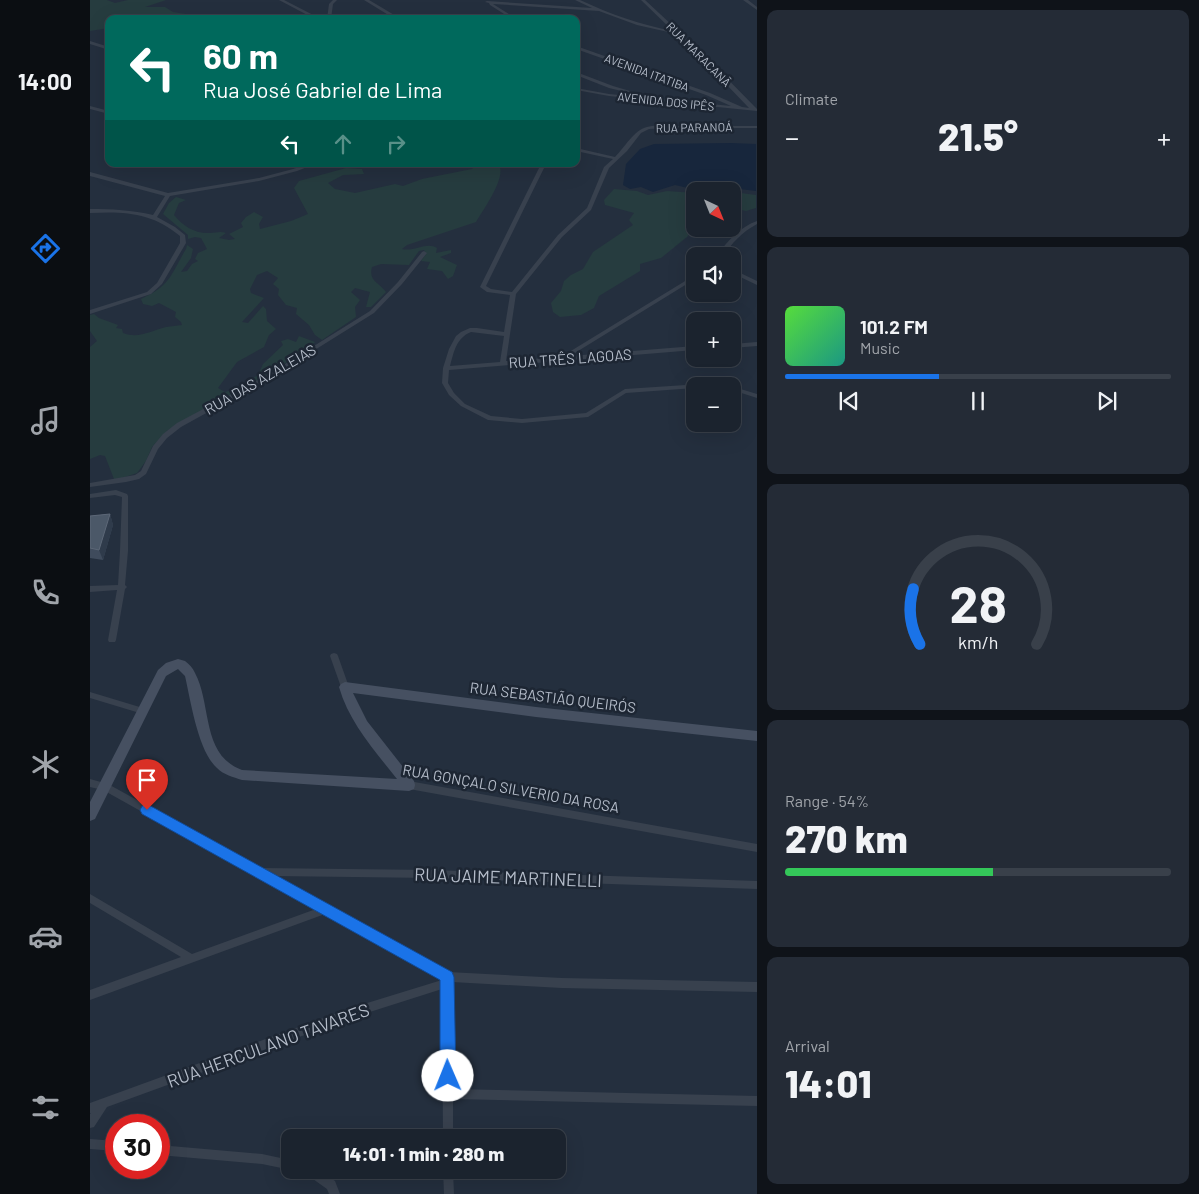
<!DOCTYPE html>
<meta charset="utf-8">
<style>
body{margin:0;font-family:Barlow,sans-serif;background:#242b36;color:#f1f3f6;height:100vh;display:flex;flex-direction:column;font-size:19px;white-space:nowrap}
*{box-sizing:border-box;margin:0}
p{font-size:16px;color:#a0a4aa}
.icon{flex:none;width:28px;height:28px;fill:none;stroke:currentColor;stroke-width:2;stroke-linecap:round;stroke-linejoin:round}
.map{position:relative;flex:1;overflow:hidden}
.sheet{display:flex;flex-direction:column;gap:10px;padding:10px;background:#0f1319;width:442px}
.sheet>*{flex:none}
.banner{position:absolute;left:15px;top:15px;width:475px;height:152px;border-radius:10px;box-shadow:0 5px 20px #0002,0 0 0 1px #39404a;background:#00695c;color:#fff;overflow:hidden}
.needle{width:32px;rotate:137deg}
.tools{position:absolute;left:596px;top:182px;display:grid;gap:10px}
.tools a{display:grid;place-items:center;width:55px;height:55px;border-radius:10px;background:#1b232e;box-shadow:0 5px 20px #0002,0 0 0 1px #39404a;font-size:25px}
.speed{position:absolute;left:15px;top:1114px;display:flex;gap:10px;font-size:25px;font-weight:700;text-align:center}
.speed>*{display:grid;place-content:center;width:65px;height:65px;border-radius:50%;background:#1b232e;box-shadow:0 5px 20px #0002,0 0 0 1px #39404a;line-height:1}
.speed .limit{border:8px solid #d22;background:#fff;color:#111}
.pin{position:absolute;display:grid;place-items:center;width:42px;height:42px;color:#fff;margin:-51px -21px;border-radius:50% 50% 50% 0;rotate:-45deg;box-shadow:0 0 5px #0007}
.pin .icon{rotate:45deg}
.me{position:absolute;width:55px;margin:-28px;rotate:359deg;stroke-linejoin:round;filter:drop-shadow(0 0 4px #0008)}
.turn{display:flex;align-items:center;gap:18px;height:105px;padding:0 15px;font-size:22px}
.turn .icon{width:65px;height:65px;stroke-width:2.5}
.turn b{display:block;font-size:35px;line-height:42px}
.lanes{display:flex;align-items:center;height:48px;padding:0 15px;background:#0003;justify-content:center;gap:25px;direction:ltr}
.lanes .off{opacity:.35}
.big{font-size:38px;font-weight:800;line-height:1.1}
.sheet .tile{flex:1;display:flex;flex-direction:column;justify-content:center;gap:8px;min-width:0;padding:0 18px;border-radius:10px;background:#242b36}
.sheet .dial{align-items:center;gap:0}
.dial svg{height:130px;overflow:visible;fill:none;stroke:#39404a;stroke-width:7;stroke-linecap:round;text-anchor:middle}
.dial text{fill:#f1f3f6;stroke:none}
.song{display:flex;align-items:center;gap:15px}
.cover{width:60px;height:60px;border-radius:8px;background:linear-gradient(135deg,hsl(110 70% 55%),hsl(170 70% 35%))}
.played{height:5px;border-radius:2px;background:linear-gradient(90deg,#1a73e8 40%,#39404a 40%)}
.keys{display:flex;justify-content:space-around;direction:ltr}
.heat{display:flex;justify-content:space-between;align-items:center;font-size:28px;direction:ltr}
.charge{height:8px;border-radius:4px;background:linear-gradient(90deg,#34c759 54%,#39404a 0)}
.trip{position:absolute;left:191px;top:1129px;width:285px;height:50px;border-radius:10px;background:#1b232e;box-shadow:0 5px 20px #0002,0 0 0 1px #39404a;font-weight:800;line-height:50px;text-align:center}
main{display:flex;flex:1;min-height:0}
.tab-bar{display:flex;flex-direction:column;width:90px;justify-content:space-around;align-items:center;background:#0b0e12;color:#a0a4aa}
.tab-bar .icon{width:35px;height:35px}
.tab-bar .on{color:#1a73e8}
.tab-bar b{font-size:22px;color:#f1f3f6}
.map>svg:first-child{display:block}
</style>
<main>
<nav class="tab-bar">
<b>14:00</b>
<svg class="icon on" aria-label="directions" viewBox="0 0 24 24"><path d="M12 3l9 9-9 9-9-9zM9 14v-3h6M13 9l2 2-2 2"/></svg>
<svg class="icon" aria-label="music" viewBox="0 0 24 24"><path d="M9 18V5l10-2v13"/><circle cx="6" cy="18" r="3"/><circle cx="16" cy="16" r="3"/></svg>
<svg class="icon" aria-label="phone" viewBox="0 0 24 24"><path d="M5 4h4l2 5-3 2q2 4 5 5l2-3 5 2v4C11 20 4 13 5 4z"/></svg>
<svg class="icon" aria-label="climate" viewBox="0 0 24 24"><path d="M12 3v18M4 7l16 10M4 17L20 7"/></svg>
<svg class="icon" aria-label="car" viewBox="0 0 24 24"><path d="M5 17H2v-5l4-1 3-4h7l3 4 3 1v5h-3M9 17h6M6 11h13"/><circle cx="7" cy="17" r="2"/><circle cx="17" cy="17" r="2"/></svg>
<svg class="icon" aria-label="filters" viewBox="0 0 24 24"><path d="M4 7h16M4 17h16"/><circle cx="9" cy="7" r="2"/><circle cx="15" cy="17" r="2"/></svg>
</nav>
<div class="map">
<svg width="667" height="1194" viewBox="0 0 667 1194">
<rect width="100%" height="100%" fill="#242f3e"/>
<g fill="#263c3f">
<polygon points="0,0 17,0 25,3 38,0 76,0 55,7 75,7 83,12 96,14 86,19 19,19 19,28 0,31"/>
<path d="M386,164H404L410,167C414,181 393,210 386,222L317,245L312,249C324,252 337,241 347,248L346,253L361,250V253L350,257L367,265L363,276L358,279L352,271L337,269L340,262L331,261L336,254L334,250L329,251L319,265L291,264L282,267C278,281 289,282 296,292L281,307H276L280,292L265,288L261,292L270,300L265,307L266,317L232,340L225,335L219,325L206,314L207,308L196,305L188,295L189,289L183,284L188,278L177,271L167,275L160,289L161,293L174,298L152,322L158,323L173,306L176,309L177,321L186,329L179,335L174,347L147,362L128,388L135,392L145,389L168,375L173,364L193,345L191,341L198,339L206,342L209,336L225,342L219,349L148,392L78,430L62,447L56,461L47,473L29,479H24L15,456L10,455L0,459V347L7,341L0,331V315L4,314L9,318L28,325L26,328L32,329L33,333C49,339 60,331 76,327C81,326 87,326 92,325L91,322L85,317L86,312L69,303L62,306L53,304L51,299C81,285 80,276 96,249L97,245L103,249L101,258L91,272L97,271L102,264L108,261L105,259L108,253L117,249L111,238L105,237L98,239V235L73,214L79,203L86,197L96,200L89,203L84,215C93,226 105,234 120,233C126,233 130,231 136,233L129,238L139,240L145,239L139,234L153,227L151,223L156,217L164,212L173,217L169,224L170,229L201,221L218,214L204,188L209,181L256,168L272,169L274,174L253,175L238,183L245,189L265,193L305,184L313,186L332,179L382,169Z"/>
<polygon points="524,189 547,191 558,195 577,191 605,193 605,225 597,237 571,258 550,264 550,271 509,296 504,308 491,315 470,317 463,312 461,303 471,291 474,281 481,275 493,269 503,252 543,225 539,220 544,213 515,205 514,200"/>
<polygon points="643,192 666,195 666,208 656,211 643,208"/>
</g>
<polygon fill="#17263c" points="641,143 666,144 666,191 617,185 611,191 585,185 563,192 551,187 540,189 533,185 536,164 550,149 564,144"/>
<g fill="none" stroke-linecap="round" stroke-linejoin="round">
<g fill="#38414e" fill-rule="evenodd">
<polygon points="189,0 194,0 231,19 225,19"/>
<polygon points="243,0 247,0 243,4 241,19 237,19 239,4"/>
<polygon points="274,0 279,0 311,19 305,19"/>
<path d="M485,0H490C520,14 551,25 583,31L551,0H555L612,53L667,109V111L519,96L486,90V88L519,94L641,106L616,95L486,49V46L620,93L652,107L659,108L608,55L587,34L547,25L509,11L403,4L427,19H422L400,5L399,3L395,2L397,1L502,8Z"/>
<polygon points="653,0 658,0 667,7 667,10"/>
<polygon points="0,41 19,47 19,50 0,44"/>
<polygon points="486,72 523,86 550,94 548,95 519,88 486,75"/>
<polygon points="0,106 19,111 19,114 0,109"/>
<path d="M577,126H667V128H577L559,129L551,133L537,151L519,168L501,210L472,237L426,294L416,361L471,357L605,275V279L480,356L605,346V350L359,370L358,383L364,393L375,404L401,416L432,419L496,413L535,389L611,384H635L638,386H605V388L536,393L498,417L432,423L398,420L371,406L359,395L352,383L353,368L359,349L366,336L371,332L380,328H387L414,332L420,295L397,292L390,287L451,164H456L396,286L401,289L422,292L468,235L497,208L514,167L523,159L486,151V148L525,157C535,147 544,130 557,127C563,125 571,126 577,126ZM381,332L414,336L410,362L360,366C364,352 366,338 381,332Z"/>
<path d="M218,164H225L207,171L169,181L80,196L67,217L85,227L95,235L96,243L72,284L61,294L0,314V310L57,292L67,283L90,243V236C63,213 35,211 0,213V209C22,209 42,210 63,215L75,196L0,176V172L78,193L169,178L203,169Z"/>
<path d="M667,221V224C652,232 642,243 633,256H627C637,241 650,227 667,221Z"/>
<polygon points="334,251 337,253 312,284 284,313 183,376 91,427 77,438 68,449 56,474 49,479 36,482 0,487 0,483 45,475 51,471 63,446 73,434 87,423 179,374 280,311 308,282 332,252"/>
<polygon points="642,269 667,281 667,285 642,273"/>
<polygon points="667,342 667,346 642,348 642,344"/>
<polygon points="641,386 644,387 667,394 667,398 642,390 642,386"/>
<polygon points="26,490 37,494 38,496 38,551 35,585 37,587 35,589 26,640 25,642 19,642 18,640 27,590 0,592 0,586 28,585 30,551 32,497 25,495 0,498 0,494"/>
<polygon points="244,653 247,654 248,656 259,687 258,689 255,690 252,689 251,687 240,656 241,654"/>
<polygon points="0,692 53,708 56,709 57,711 56,713 53,714 0,698"/>
<polygon points="0,779 18,784 170,868 342,870 667,881 667,889 342,878 184,876 358,972 472,978 667,982 667,992 472,988 362,982 363,1089 667,1096 667,1106 363,1099 363,1138 353,1138 352,989 261,1018 17,1107 4,1127 0,1128 0,1114 1,1113 0,1113 0,1103 261,1008 352,980 235,914 0,1000 0,990 91,957 0,903 0,894 102,954 226,909 13,790 0,787"/>
<polygon points="319,781 667,844 667,852 319,789 316,788 315,785 316,782"/>
<polygon points="0,1139 26,1141 26,1151 0,1149"/>
<polygon points="69,1145 172,1154 200,1160 201,1170 172,1164 69,1155"/>
<polygon points="215,1170 229,1170 245,1181 250,1194 239,1194 237,1189 216,1174"/>
<polygon points="353,1170 363,1170 364,1194 354,1194"/>
</g>
<path fill="#465061" fill-rule="evenodd" d="M88,659L95,661C99,664 103,668 105,673C122,705 111,755 152,770L307,779C284,750 259,722 249,687L251,684L255,682L446,707L667,731V741L446,717L263,693L277,721L324,781L325,785L324,789L319,791L152,780C143,777 134,775 127,768C108,751 101,702 95,676L88,669L76,676L5,819L0,821V802L68,670L76,663Z"/>
</g>
<polygon fill="#3f4b5c" points="20,514 23,525 13,560 0,558 0,516"/>
<polygon fill="#2f3b4b" points="20,514 23,525 13,560 9,550"/>
<polygon fill="#4b5868" stroke="#5c6777" points="20,514 9,550 0,548 0,516"/>
<polygon fill="#1a73e8" stroke="#114b97" points="57,804 362,972 364,977 366,1076 363,1081 358,1083 352,1081 350,1076 350,980 52,814 50,810 52,806"/>
<g text-anchor="middle" dominant-baseline="central" stroke-width="5" stroke-linejoin="round" paint-order="stroke">
<g font-size="12" fill="#b4bcc9" stroke="#1d2633">
<text transform="translate(609 54) rotate(45)">RUA MARACANÃ</text>
<text transform="translate(557 72) rotate(20)">AVENIDA ITATIBA</text>
<text transform="translate(576 101) rotate(6)">AVENIDA DOS IPÊS</text>
<text transform="translate(604 127) rotate(-1)">RUA PARANOÁ</text>
</g>
<g font-size="15" fill="#b4bcc9" stroke="#1d2633">
<text transform="translate(480 358) rotate(-4)">RUA TRÊS LAGOAS</text>
<text transform="translate(170 379) rotate(-30)">RUA DAS AZALEIAS</text>
<text transform="translate(463 697) rotate(7)">RUA SEBASTIÃO QUEIRÓS</text>
<text transform="translate(421 788) rotate(10)">RUA GONÇALO SILVERIO DA ROSA</text>
</g>
<g font-size="18" fill="#b4bcc9" stroke="#1d2633">
<text transform="translate(418 877) rotate(2)">RUA JAIME MARTINELLI</text>
<text transform="translate(178 1045) rotate(-20)">RUA HERCULANO TAVARES</text>
</g>
</g>
</svg>
<div class="tools">
<a><svg class="needle" viewBox="-14 -14 28 28"><path d="M0-13l5 13h-10z" fill="#e53935"/><path d="M0 13l5-13h-10z" fill="#a0a4aa"/></svg></a>
<a><svg class="icon" aria-label="sound" viewBox="0 0 24 24"><path d="M4 9h4l5-4v14l-5-4H4zM17 9q2 3 0 6"/></svg></a>
<a>+</a>
<a>−</a>
</div>
<div class="speed"><div class="limit">30</div></div>
<div class="pin" style="left:57px;top:810px;background:#d93025"><svg class="icon" aria-label="arrive" viewBox="0 0 24 24"><path d="M6 21V4h12l-3 4 3 4H6"/></svg></div>
<svg class="me" style="left:358px;top:1076px" viewBox="-20 -20 40 40"><circle r="19" fill="#fff"/><path d="M0-13L10 11 0 6-10 11z" fill="#1a73e8"/></svg>
<div class="trip">14:01 · 1 min · 280 m</div>
<div class="banner">
<div class="turn"><svg class="icon" aria-label="left" viewBox="0 0 24 24"><path d="M17 20v-9H6M10 6l-5 5 5 5"/></svg><div><b>60 m</b>Rua José Gabriel de Lima</div></div>
<div class="lanes"><svg class="icon" aria-label="left" viewBox="0 0 24 24"><path d="M17 20v-9H6M10 6l-5 5 5 5"/></svg><svg class="icon off" aria-label="ahead" viewBox="0 0 24 24"><path d="M12 20V5M6 11l6-6 6 6"/></svg><svg class="icon off" aria-label="right" viewBox="0 0 24 24"><path d="M7 20v-9h11M14 6l5 5-5 5"/></svg></div>
</div>
</div>
<section class="sheet">
<div class="tile"><p>Climate</p>
<div class="heat"><a>−</a><b class="big">21.5°</b><a>+</a></div>
</div>
<div class="tile">
<div class="song"><i class="cover"></i><div><b>101.2 FM</b><p>Music</p></div></div>
<div class="played"></div>
<div class="keys"><svg class="icon" aria-label="previous" viewBox="0 0 24 24"><path d="M18 5L8 12l10 7zM5 5v14"/></svg><svg class="icon" aria-label="pause" viewBox="0 0 24 24"><path d="M8 5v14M16 5v14"/></svg><svg class="icon" aria-label="next" viewBox="0 0 24 24"><path d="M6 5l10 7-10 7zM19 5v14"/></svg></div>
</div>
<div class="tile dial"><svg viewBox="0 0 100 80">
<path d="M14 69A42 42 0 1 1 86 69"/>
<path d="M14 69A42 42 0 0 1 10 35" stroke="#1a73e8"/>
<text x="50" y="56" font-size="32" font-weight="700">28</text>
<text x="50" y="72" font-size="11">km/h</text>
</svg></div>
<div class="tile"><p>Range · 54%</p><b class="big">270 km</b><div class="charge"></div></div>
<div class="tile"><p>Arrival</p><b class="big">14:01</b></div>
</section>
</main>
